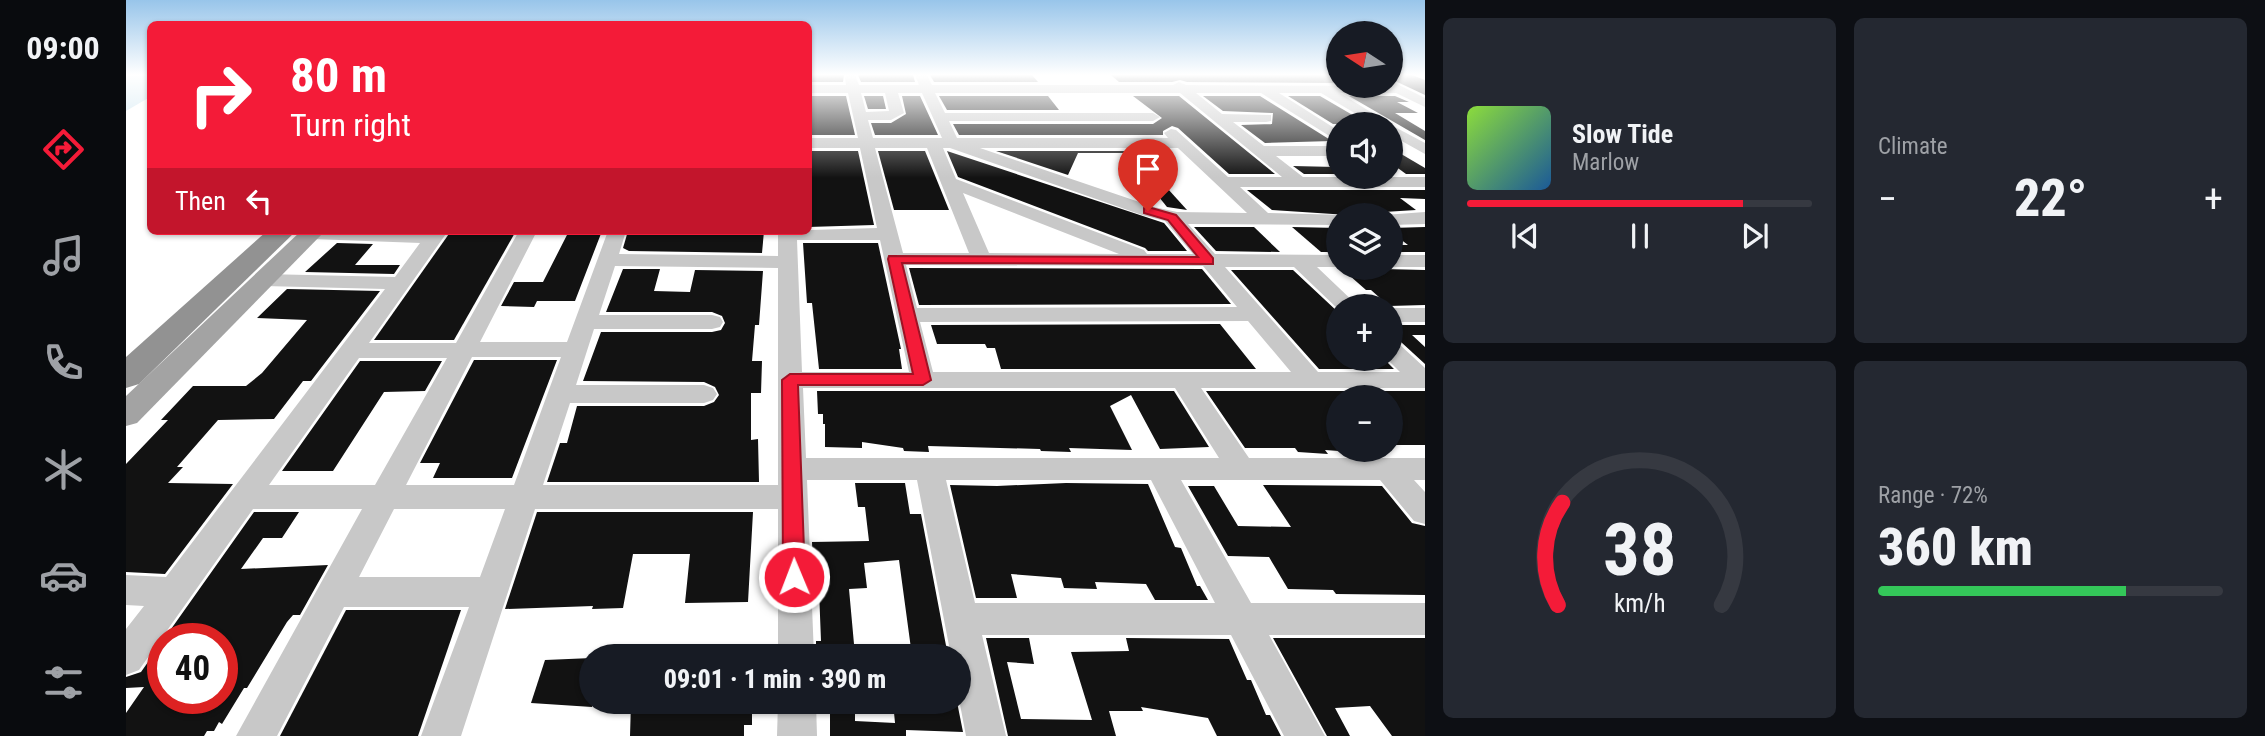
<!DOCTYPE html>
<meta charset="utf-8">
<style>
body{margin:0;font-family:"Roboto Condensed",sans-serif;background:#242831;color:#f1f3f6;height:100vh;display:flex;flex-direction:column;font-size:26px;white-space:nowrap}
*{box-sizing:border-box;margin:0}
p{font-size:23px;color:#9ea1a6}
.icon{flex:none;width:38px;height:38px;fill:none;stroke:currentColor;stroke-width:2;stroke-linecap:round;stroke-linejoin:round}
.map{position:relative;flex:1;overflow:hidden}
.sheet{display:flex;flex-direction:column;gap:18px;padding:18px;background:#0d0f14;width:840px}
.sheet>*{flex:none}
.hud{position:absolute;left:21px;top:21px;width:665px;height:214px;border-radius:10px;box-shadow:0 2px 5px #0004;background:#f41b38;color:#fff;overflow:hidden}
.needle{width:46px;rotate:282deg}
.buttons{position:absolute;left:1200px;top:21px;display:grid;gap:14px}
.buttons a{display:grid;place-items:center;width:77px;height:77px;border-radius:50%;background:#171b24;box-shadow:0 2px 5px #0004;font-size:35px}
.speed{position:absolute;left:21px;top:623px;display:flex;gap:14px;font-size:35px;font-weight:700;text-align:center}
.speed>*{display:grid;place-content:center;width:91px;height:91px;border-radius:50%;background:#171b24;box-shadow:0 2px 5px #0004;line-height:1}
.speed .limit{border:10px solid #d22;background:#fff;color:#111}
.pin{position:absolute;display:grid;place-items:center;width:60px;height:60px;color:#fff;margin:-72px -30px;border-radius:50% 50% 50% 0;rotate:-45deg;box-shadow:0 0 7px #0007}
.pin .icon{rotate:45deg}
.me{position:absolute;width:77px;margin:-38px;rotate:359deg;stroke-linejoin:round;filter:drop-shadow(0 0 5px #0008)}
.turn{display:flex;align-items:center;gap:24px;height:147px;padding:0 28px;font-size:32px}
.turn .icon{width:91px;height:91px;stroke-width:2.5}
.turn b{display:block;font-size:49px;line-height:60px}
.then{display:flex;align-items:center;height:66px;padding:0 28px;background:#0003;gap:14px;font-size:26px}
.big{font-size:52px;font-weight:800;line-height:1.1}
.sheet .card{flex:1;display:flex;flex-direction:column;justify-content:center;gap:10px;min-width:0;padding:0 24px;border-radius:10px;background:#242831}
.sheet .dial{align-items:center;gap:0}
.dial svg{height:182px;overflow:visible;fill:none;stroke:#363941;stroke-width:7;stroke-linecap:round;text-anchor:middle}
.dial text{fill:#f1f3f6;stroke:none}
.song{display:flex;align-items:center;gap:21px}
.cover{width:84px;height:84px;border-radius:10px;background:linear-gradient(135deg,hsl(90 70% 55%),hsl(210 70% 35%))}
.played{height:7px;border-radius:4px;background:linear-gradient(90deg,#f41b38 80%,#363941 80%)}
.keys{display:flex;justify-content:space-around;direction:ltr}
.heat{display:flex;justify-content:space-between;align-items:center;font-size:38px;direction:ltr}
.charge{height:10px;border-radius:5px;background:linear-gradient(90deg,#34c759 72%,#363941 0)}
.sheet .tiles{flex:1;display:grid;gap:18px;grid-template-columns:repeat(2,1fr)}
.trip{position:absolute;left:453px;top:644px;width:392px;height:70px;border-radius:35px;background:#171b24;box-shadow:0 2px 5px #0004;font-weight:800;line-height:70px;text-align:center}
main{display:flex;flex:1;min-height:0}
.dock{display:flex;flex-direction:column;width:126px;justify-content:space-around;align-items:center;background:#090b0e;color:#9ea1a6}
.dock .icon{width:49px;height:49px}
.dock .current{color:#f41b38}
.dock b{font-size:32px;color:#f1f3f6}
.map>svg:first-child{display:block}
</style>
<main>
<nav class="dock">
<b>09:00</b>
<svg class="icon current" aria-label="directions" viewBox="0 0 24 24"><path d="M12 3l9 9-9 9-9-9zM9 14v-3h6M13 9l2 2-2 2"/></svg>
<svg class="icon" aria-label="music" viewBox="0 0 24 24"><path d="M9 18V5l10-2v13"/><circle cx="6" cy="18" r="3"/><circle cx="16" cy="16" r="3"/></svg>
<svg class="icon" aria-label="phone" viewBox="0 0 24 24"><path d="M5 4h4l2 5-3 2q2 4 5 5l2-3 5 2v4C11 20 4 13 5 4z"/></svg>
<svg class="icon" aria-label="climate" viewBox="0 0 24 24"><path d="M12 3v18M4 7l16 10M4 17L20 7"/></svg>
<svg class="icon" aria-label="car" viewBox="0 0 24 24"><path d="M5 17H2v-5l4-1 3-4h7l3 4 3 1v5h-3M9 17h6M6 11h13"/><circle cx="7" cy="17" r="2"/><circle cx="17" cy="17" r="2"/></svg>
<svg class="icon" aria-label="filters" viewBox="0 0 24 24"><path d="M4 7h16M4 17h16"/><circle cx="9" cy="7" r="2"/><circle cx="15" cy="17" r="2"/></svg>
</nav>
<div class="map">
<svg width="1299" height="736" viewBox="0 0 1299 736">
<rect width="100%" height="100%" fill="#fff"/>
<polygon fill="#c0dfed" points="0,75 24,75 24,97 0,111"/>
<g fill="#121212">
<polygon points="682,75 718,75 717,82 682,82"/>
<polygon points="732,75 787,75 789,82 735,82"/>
<polygon points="804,75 906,75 912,82 808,82"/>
<polygon points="985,75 1213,75 1213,83 1061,82 1054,80 1046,82 993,82"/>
<polygon points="1265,75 1286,75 1299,80 1299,95 1265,79"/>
<polygon points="682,96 720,96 729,135 682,135"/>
<polygon points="738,96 757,96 760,109 742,109"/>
<polygon points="776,96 794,96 812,135 749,135 745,123 765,123 780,114"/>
<polygon points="813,96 922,96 933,110 821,110"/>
<polygon points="1007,96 1053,96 1149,174 1103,174 1052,128 1046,126 1037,131 1037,135 833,135 827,124 1027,124 1036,118"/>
<polygon points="1077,96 1134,96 1206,141 1139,143 1115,125 1146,124 1147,113 1097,111"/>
<polygon points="1162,96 1194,96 1242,124 1207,124"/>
<polygon points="1223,96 1269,96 1283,102 1271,102 1292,113 1269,113 1299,131 1299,140"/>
<polygon points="1265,148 1299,168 1299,174 1280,174 1265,163"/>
<polygon points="682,151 732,151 748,225 682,227"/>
<polygon points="752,151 799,151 823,210 768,210"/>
<polygon points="821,151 1038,223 1061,251 1022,251 1019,248 832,177"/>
<polygon points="870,151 1009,151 1011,153 952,153 942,175"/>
<polygon points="1167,166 1210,167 1213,174 1178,174"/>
<polygon points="1042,189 1061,210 1041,207 1033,197"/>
<polygon points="1121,190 1299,190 1299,199 1274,198 1290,210 1258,212 1255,215 1222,215 1146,210"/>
<polygon points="1068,227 1128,227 1154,252 1090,251"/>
<polygon points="1166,227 1213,228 1213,252 1195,252"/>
<polygon points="1299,227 1299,252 1265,252 1265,245 1282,245 1265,232 1265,228"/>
<polygon points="325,231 390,231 328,340 248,340"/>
<polygon points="443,231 476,231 449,301 411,301 408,307 375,306 388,282 417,282"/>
<polygon points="502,231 638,231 636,253 503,251 497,248"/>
<polygon points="211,243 247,244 229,265 274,265 268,274 179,272"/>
<polygon points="677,243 752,243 775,349 773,349 776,369 693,369 686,303 681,303"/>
<polygon points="783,268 1076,269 1105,304 793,305"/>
<polygon points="1215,268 1299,270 1299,305 1263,306 1245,290 1240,290"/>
<polygon points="497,269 534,269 528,291 564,292 569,270 637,271 633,325 629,325 626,361 636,361 635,393 625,393 625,440 632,439 633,482 421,482 434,443 441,443 451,406 578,406 588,402 593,395 589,387 578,382 457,381 475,332 586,332 595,330 599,323 596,316 586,312 480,312"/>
<polygon points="1105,270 1167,270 1213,313 1213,359 1258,359 1268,369 1193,369"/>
<polygon points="161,289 254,291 185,381 177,381 148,419 92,420 51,467 57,467 42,483 107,484 39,574 0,572 0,464 42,420 35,420 67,386 120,386 136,373 181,320 131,318"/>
<polygon points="1094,324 1130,369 875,369 869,348 861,348 859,344 811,344 805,325"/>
<polygon points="1265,325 1299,325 1299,335 1286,335 1299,347 1299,364 1275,342 1265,339"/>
<polygon points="348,360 431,360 386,478 307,478 314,463 294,463"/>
<polygon points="234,361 316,361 299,391 258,392 207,471 156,471"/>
<polygon points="691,391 1048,391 1083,447 1034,449 1005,395 984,406 1006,450 943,448 945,452 915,451 914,449 802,446 803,452 778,451 777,448 736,442 736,448 699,447 699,424 697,424 697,414 692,414"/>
<polygon points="1080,391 1299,391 1299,445 1265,445 1265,397 1213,397 1213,451 1199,450 1202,454 1172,452 1169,448 1119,448"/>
<polygon points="729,483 779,483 784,514 795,514 822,656 786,656 773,560 738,563 741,588 723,589 728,644 737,645 736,656 690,656 690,641 695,641 693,590 688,590 686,542 743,541 739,507 732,507"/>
<polygon points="940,483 1022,484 1049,547 1055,548 1071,586 1074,586 1082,600 1029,600 1020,584 969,582 971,589 938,588 935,578 885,574 891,598 850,598 824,485 871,486"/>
<polygon points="1137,485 1256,486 1286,523 1299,526 1299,595 1210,594 1207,590 1162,589 1143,557 1102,556 1062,486 1088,486 1112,526 1165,527"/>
<polygon points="128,512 173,512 156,538 137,538 115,569 202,565 174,615 167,615 161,622 121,688 118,688 96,724 93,722 88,731 81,731 78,736 0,736 0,713 18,687 0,688 0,677 15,672 37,641 37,698 45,698 43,701 96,701 96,639 38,639"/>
<polygon points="411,512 627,512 622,602 559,603 564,554 507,554 497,608 466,609 467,606 379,609"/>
<polygon points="220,610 335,610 292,736 154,736"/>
<polygon points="860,638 903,638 908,664 881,662 895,719 966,720 945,652 1003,651 1000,638 1103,639 1121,680 1125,680 1140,715 1144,715 1155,736 1091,736 1082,718 1015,707 1017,711 983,711 990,736 882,736"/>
<polygon points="1147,638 1299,638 1299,736 1266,736 1244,706 1209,708 1224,736 1201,736"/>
<polygon points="466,658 466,707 405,703 419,660"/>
<polygon points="505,702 626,702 626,725 618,725 618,736 504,736"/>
<polygon points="704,702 729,702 729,721 769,723 767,702 831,702 837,732 780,730 780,736 704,736"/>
</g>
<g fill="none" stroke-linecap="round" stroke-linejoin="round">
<g fill="#c8c8c8" fill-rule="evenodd">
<path d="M722,75H729L733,85H793L789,75H801L806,85H1047L1053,82L1060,85L1265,86V81L1299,98V107L1270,93H1214L1264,124H1247L1195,93H1153L1213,131V142L1135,93H1070L1096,114L1145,115V121L1140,122H1107L1138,146H1213V156H1150L1177,177H1299V187H1114L1142,213L1220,215H1213V225L1062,224L1089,254L1213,255V267H1191L1232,306H1213V310L1168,267H1099L1192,372H1274L1261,359H1265V342L1273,344L1299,368V388H1075L1123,458H1299V480H1288L1299,492V524L1288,521L1254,480H1055L1125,603H1299V635H1143L1199,736H1158L1105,635H856L880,736H840L833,699V656H825L791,480H681L688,656H652V509H409L335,736H295L343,607H218L151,736H110L236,509H127L13,670L0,675V629L18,606L0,605V575L40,577L259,289L138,286L131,284L128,280L131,276L138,274L269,277L294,243L186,239L179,237L178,231H322L243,343H330L393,231H411L354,342H441L482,231H500L493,254L652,256V231L751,228L734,148H682V138H732L722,93H682V85H720L719,78ZM735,93H759L763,111L740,112ZM772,93H796L816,138H747L742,120H765L778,113ZM809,93H1054L1156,177H1102L1050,130L1045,129L1038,133L1042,138H831L823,121H1027L1034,117L1027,113H819ZM749,148H801L843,253H777ZM817,148H824L1016,215L1039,221L1067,254H1021L1018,250L830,179ZM854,148H1052L1121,213L1051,212L1028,207ZM837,193L993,254L863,253ZM671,240H754L783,372H676ZM780,265L1077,266L1111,307L791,308ZM489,266L652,268V485H417L444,403H578L587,400L591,394L587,388L578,385H450L468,329H586L594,327L597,322L594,317L586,315H473ZM1122,321L1165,372H807L794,322ZM346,357H435L388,485H280ZM233,358H321L249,485H143ZM677,388H1049L1093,458H680ZM820,480H1025L1089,603H849ZM268,509H379L354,577H233Z"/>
<polygon points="1265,125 1299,143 1299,154 1265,135"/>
<polygon points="1299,212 1299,224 1265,225 1265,215 1258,215"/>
<rect x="1265" y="255" width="34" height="12"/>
<rect x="1265" y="308" width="34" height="14"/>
<polygon points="652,702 690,702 691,736 651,736"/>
</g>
<polygon fill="#a3a3a3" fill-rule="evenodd" points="175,231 199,231 11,423 0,426 0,396"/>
<polygon fill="#929292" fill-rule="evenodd" points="141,231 170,231 13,384 0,388 0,357"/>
</g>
<linearGradient id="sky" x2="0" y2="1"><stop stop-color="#98c5ea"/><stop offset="0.42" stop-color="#fff"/><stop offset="1" stop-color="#fff" stop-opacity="0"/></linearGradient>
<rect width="1299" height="178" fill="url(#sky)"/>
<polygon fill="#f41b38" stroke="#9f1224" stroke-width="2" points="1022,207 1050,215 1087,258 1087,264 776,263 805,380 797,385 672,385 679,577 676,583 668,586 661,583 657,577 656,380 664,374 787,374 762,259 763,256 1072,257 1042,220 1018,213 1018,208"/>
</svg>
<div class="buttons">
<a><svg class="needle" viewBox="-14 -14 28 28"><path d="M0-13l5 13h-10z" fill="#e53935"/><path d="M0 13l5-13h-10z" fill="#9ea1a6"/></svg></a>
<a><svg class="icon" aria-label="sound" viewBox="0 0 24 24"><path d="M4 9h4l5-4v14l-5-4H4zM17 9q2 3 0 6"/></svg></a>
<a><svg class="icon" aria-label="layers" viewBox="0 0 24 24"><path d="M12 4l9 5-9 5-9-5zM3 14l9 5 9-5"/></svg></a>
<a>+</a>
<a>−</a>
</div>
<div class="speed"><div class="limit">40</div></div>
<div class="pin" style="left:1022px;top:211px;background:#d93025"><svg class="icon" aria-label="arrive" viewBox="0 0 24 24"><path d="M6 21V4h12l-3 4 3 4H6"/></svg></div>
<svg class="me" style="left:668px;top:577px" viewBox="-20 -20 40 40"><circle r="17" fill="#f41b38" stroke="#fff" stroke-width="3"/><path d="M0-11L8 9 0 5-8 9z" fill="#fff"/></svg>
<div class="trip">09:01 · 1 min · 390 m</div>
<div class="hud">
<div class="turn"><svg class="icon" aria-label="right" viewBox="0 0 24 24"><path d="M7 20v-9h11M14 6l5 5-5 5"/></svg><div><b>80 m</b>Turn right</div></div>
<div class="then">Then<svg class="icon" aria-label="left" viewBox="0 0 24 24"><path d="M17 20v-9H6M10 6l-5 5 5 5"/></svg></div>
</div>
</div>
<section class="sheet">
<div class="tiles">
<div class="card">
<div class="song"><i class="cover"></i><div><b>Slow Tide</b><p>Marlow</p></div></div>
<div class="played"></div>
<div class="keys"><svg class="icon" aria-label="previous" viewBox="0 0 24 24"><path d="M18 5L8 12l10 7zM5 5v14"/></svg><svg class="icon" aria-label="pause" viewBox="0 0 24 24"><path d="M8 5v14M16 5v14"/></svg><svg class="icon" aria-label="next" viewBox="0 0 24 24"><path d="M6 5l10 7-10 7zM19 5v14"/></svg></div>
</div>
<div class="card"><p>Climate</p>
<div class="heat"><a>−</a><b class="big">22°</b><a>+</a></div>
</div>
<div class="card dial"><svg viewBox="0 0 100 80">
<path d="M14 69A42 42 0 1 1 86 69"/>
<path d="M14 69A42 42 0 0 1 16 24" stroke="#f41b38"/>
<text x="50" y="56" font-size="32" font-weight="700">38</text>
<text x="50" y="72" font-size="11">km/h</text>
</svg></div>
<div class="card"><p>Range · 72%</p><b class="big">360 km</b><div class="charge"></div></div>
</div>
</section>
</main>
